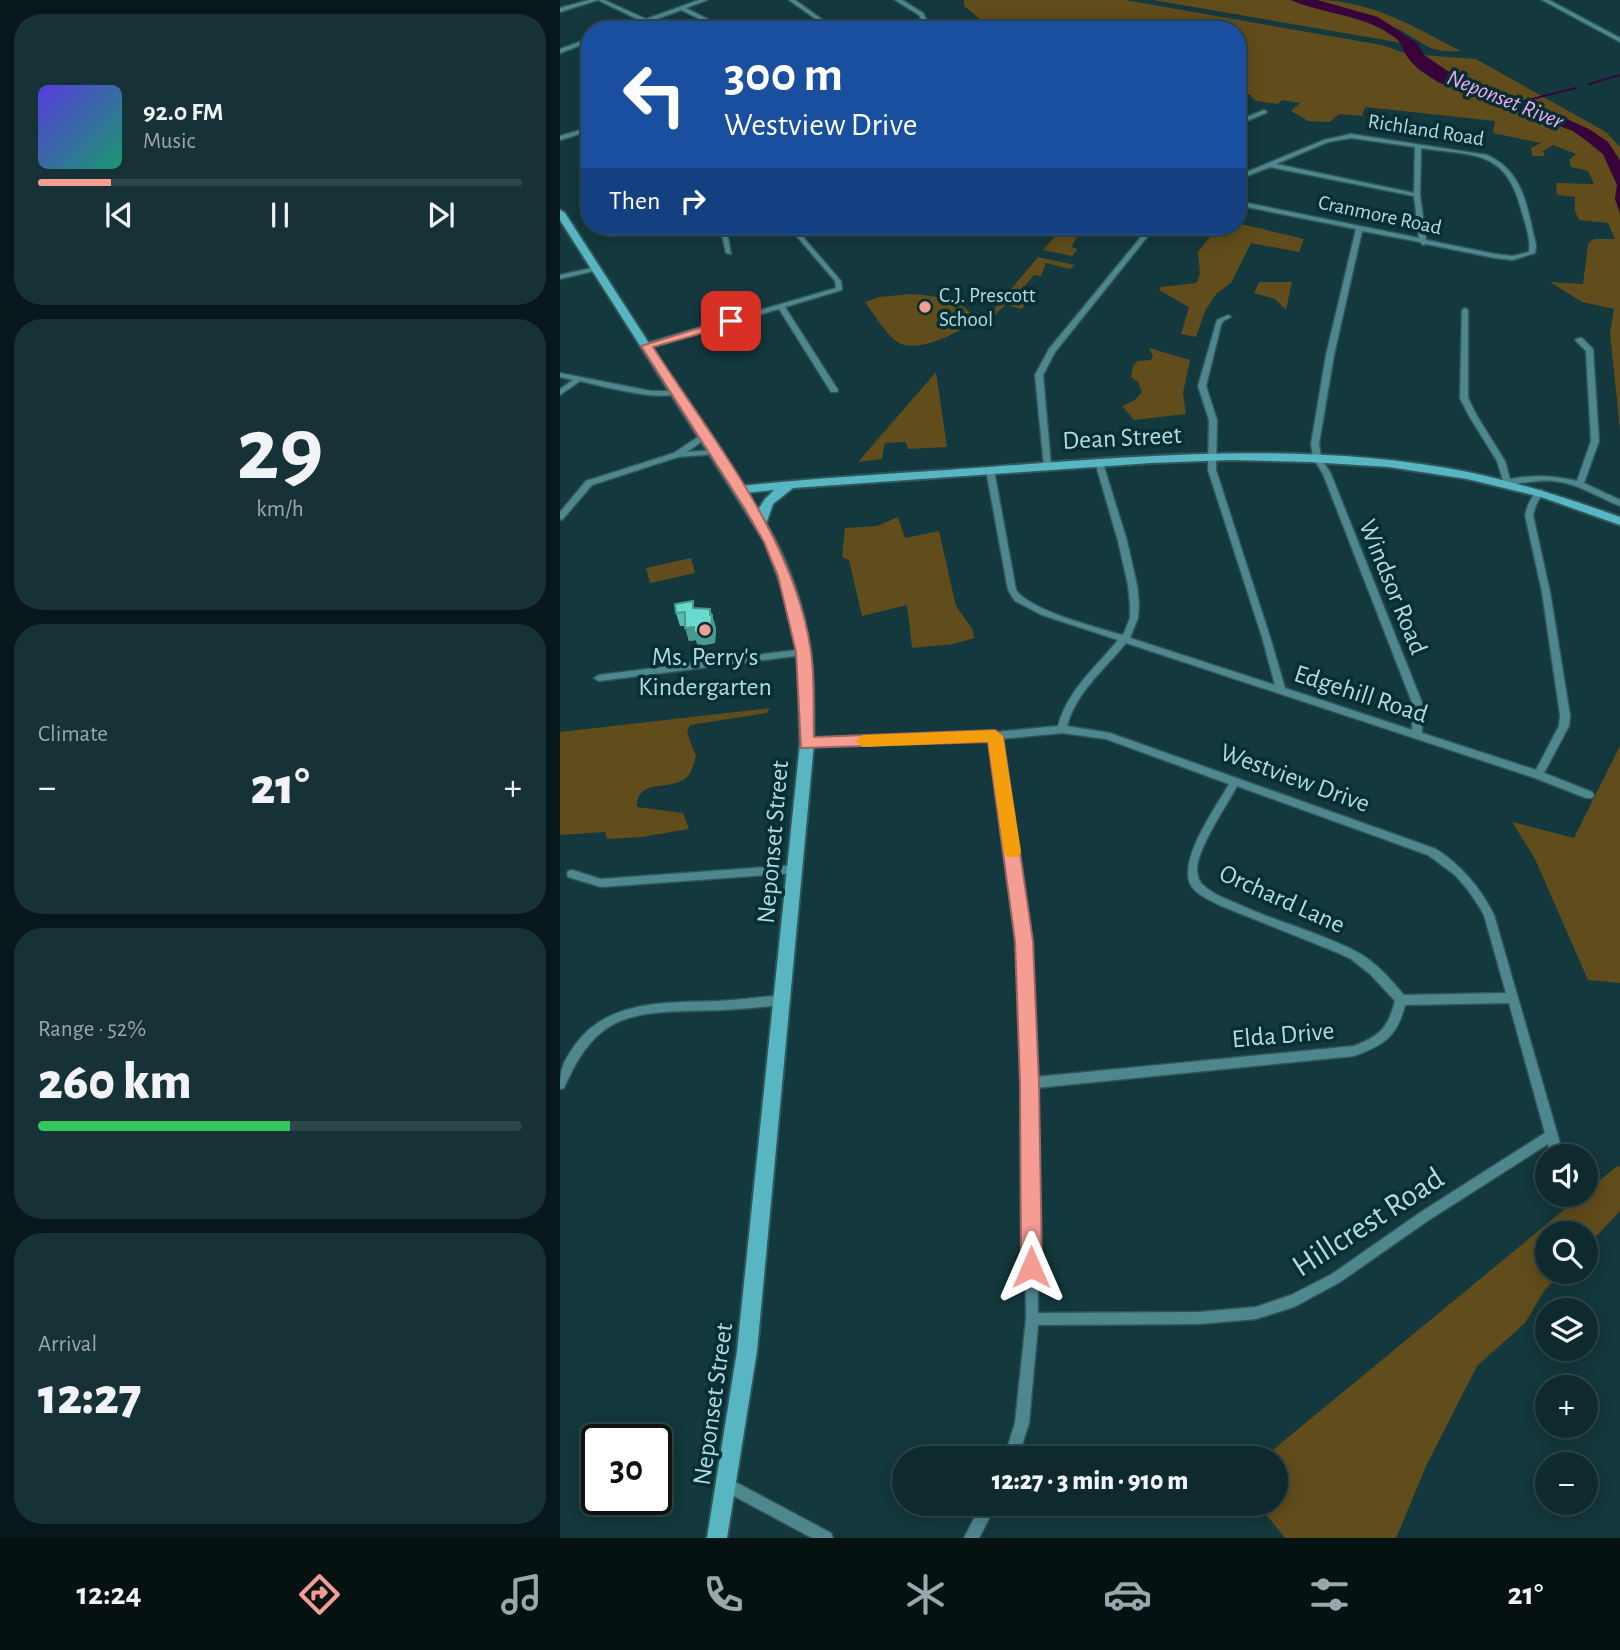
<!DOCTYPE html>
<meta charset="utf-8">
<style>
body{margin:0;font-family:"Alegreya Sans",sans-serif;background:#173236;color:#f1f3f6;height:100vh;display:flex;flex-direction:column;font-size:26px;white-space:nowrap}
*{box-sizing:border-box;margin:0}
p{font-size:23px;color:#9ba7aa}
.icon{flex:none;width:38px;height:38px;fill:none;stroke:currentColor;stroke-width:2;stroke-linecap:round;stroke-linejoin:round}
.map{position:relative;flex:1;overflow:hidden}
.details{display:flex;flex-direction:column;gap:14px;padding:14px;background:#081719;width:560px}
.details>*{flex:none}
.hud{position:absolute;left:21px;top:21px;width:665px;height:214px;border-radius:28px;box-shadow:0 4px 18px #0003,0 0 0 2px #2e464a;background:#1a4fa0;color:#fff;overflow:hidden}
.buttons{position:absolute;left:975px;top:1144px;display:grid;gap:14px}
.buttons a{display:grid;place-items:center;width:63px;height:63px;border-radius:50%;background:#0e2a2e;box-shadow:0 4px 18px #0003,0 0 0 2px #2e464a;font-size:35px}
.speed{position:absolute;left:21px;top:1424px;display:flex;gap:14px;font-size:35px;font-weight:700;text-align:center}
.speed>*{display:grid;place-content:center;width:91px;height:91px;border-radius:50%;background:#0e2a2e;box-shadow:0 4px 18px #0003,0 0 0 2px #2e464a;line-height:1}
.speed .limit{border:4px solid #111;border-radius:10px;background:#fff;color:#111}
.pin{position:absolute;display:grid;place-items:center;width:60px;height:60px;color:#fff;margin:-30px;border-radius:14px;box-shadow:0 4px 10px #0006}
.me{position:absolute;width:77px;margin:-38px;rotate:0deg;stroke-linejoin:round;filter:drop-shadow(0 0 5px #0008)}
.turn{display:flex;align-items:center;gap:24px;height:147px;padding:0 28px;font-size:32px}
.turn .icon{width:91px;height:91px;stroke-width:2.5}
.turn b{display:block;font-size:49px;line-height:60px}
.then{display:flex;align-items:center;height:66px;padding:0 28px;background:#0003;gap:14px;font-size:26px}
.big{font-size:52px;font-weight:800;line-height:1.1}
.details .card{flex:1;display:flex;flex-direction:column;justify-content:center;gap:10px;min-width:0;padding:0 24px;border-radius:28px;background:#173236}
.details .dial{align-items:center;gap:0}
.dial b{font-size:91px;line-height:1}
.song{display:flex;align-items:center;gap:21px}
.cover{width:84px;height:84px;border-radius:10px;background:linear-gradient(135deg,hsl(250 70% 55%),hsl(160 70% 35%))}
.played{height:7px;border-radius:4px;background:linear-gradient(90deg,#f59c93 15%,#2e464a 15%)}
.keys{display:flex;justify-content:space-around;direction:ltr}
.heat{display:flex;justify-content:space-between;align-items:center;font-size:38px;direction:ltr}
.charge{height:10px;border-radius:5px;background:linear-gradient(90deg,#34c759 52%,#2e464a 0)}
.trip{position:absolute;left:332px;top:1446px;width:396px;height:70px;border-radius:35px;background:#0e2a2e;box-shadow:0 4px 18px #0003,0 0 0 2px #2e464a;font-weight:800;line-height:70px;text-align:center}
.tab-bar{display:flex;height:112px;justify-content:space-around;align-items:center;background:#061112;color:#9ba7aa}
.tab-bar .icon{width:49px;height:49px}
.tab-bar .current{color:#f59c93}
.tab-bar b{font-size:32px;color:#f1f3f6}
main{display:flex;flex:1;min-height:0}
.map>svg:first-child{display:block}
</style>
<main>
<section class="details">
<div class="card">
<div class="song"><i class="cover"></i><div><b>92.0 FM</b><p>Music</p></div></div>
<div class="played"></div>
<div class="keys"><svg class="icon" aria-label="previous" viewBox="0 0 24 24"><path d="M18 5L8 12l10 7zM5 5v14"/></svg><svg class="icon" aria-label="pause" viewBox="0 0 24 24"><path d="M8 5v14M16 5v14"/></svg><svg class="icon" aria-label="next" viewBox="0 0 24 24"><path d="M6 5l10 7-10 7zM19 5v14"/></svg></div>
</div>
<div class="card dial"><b>29</b><p>km/h</p></div>
<div class="card"><p>Climate</p>
<div class="heat"><a>−</a><b class="big">21°</b><a>+</a></div>
</div>
<div class="card"><p>Range · 52%</p><b class="big">260 km</b><div class="charge"></div></div>
<div class="card"><p>Arrival</p><b class="big">12:27</b></div>
</section>
<div class="map">
<svg width="1060" height="1538" viewBox="0 0 1060 1538">
<rect width="100%" height="100%" fill="#13383d"/>
<g fill="#614c1b">
<polygon points="404,0 565,0 822,45 845,53 858,69 878,82 984,120 1013,131 1027,141 1043,154 1057,185 1055,199 1060,213 1060,430 1050,333 1054,309 1022,302 990,282 1023,284 1028,244 1034,239 1055,239 1048,223 1019,220 1015,211 1015,197 997,195 996,183 1034,184 1028,171 1011,167 1009,160 1016,154 993,145 983,151 985,156 972,156 971,148 981,143 933,133 935,121 805,107 802,116 779,114 770,122 748,121 731,111 740,103 722,100 718,104 696,101 689,94 677,94 677,30 423,30 417,26 421,20 404,6"/>
<polygon points="593,0 731,0 802,20 822,29 842,43"/>
<path d="M757,0C811,0 854,27 901,51C868,53 866,44 840,30C815,17 784,8 757,0Z"/>
<polygon points="863,55 916,59 1046,132 1060,147 1060,161 1057,155 1002,116 920,88 898,78"/>
<polygon points="677,223 744,239 739,252 691,243 671,283 657,293 645,311 636,337 621,334 629,307 599,290 601,287 636,283 640,274 638,252 650,237 637,232 645,226 677,226"/>
<polygon points="504,226 524,226 511,247 518,249 512,256 483,250"/>
<polygon points="478,257 515,265 510,269 486,263 481,276 474,275 463,288 472,291 462,309 445,305 430,320 426,319"/>
<polygon points="699,282 732,282 726,310 715,299 694,293"/>
<path d="M351,294C375,296 403,298 416,320C400,332 355,356 336,341C324,332 314,314 305,302L319,297Z"/>
<polygon points="589,348 630,360 623,393 626,414 574,420 562,406 575,400 582,392 578,382 571,377 573,366 578,361 591,360 593,356"/>
<polygon points="376,372 387,447 348,449 346,442 325,443 322,459 298,462"/>
<polygon points="338,517 345,538 379,531 396,606 413,630 414,638 394,644 352,648 347,605 302,616 289,560 282,557 285,528 317,526"/>
<polygon points="131,558 135,573 90,583 86,568"/>
<path d="M210,708L207,713L130,725L127,733L136,756C134,763 132,772 127,777C112,792 77,777 77,807L123,813L129,829L82,837L47,839L45,832L0,835V732Z"/>
<polygon points="1060,746 1060,983 1028,980 975,859 952,822 1014,838"/>
<polygon points="1057,1166 1060,1167 1060,1211 1026,1247 1026,1234 987,1234 987,1272 1002,1272 984,1291 965,1323 917,1366 867,1464 836,1538 725,1538 697,1503 716,1503 716,1458 703,1458 1022,1195 1026,1195 1026,1192"/>
</g>
<path fill="#370339" d="M731,0H757L818,17L857,43L864,55L898,78L921,88L975,105L1029,129L1048,142L1060,161V213L1055,199L1057,185L1043,154L1027,141L1013,131L984,120L878,82C866,74 852,66 845,53C841,45 841,41 833,36C803,14 765,15 731,0Z"/>
<g fill="none" stroke-linecap="round" stroke-linejoin="round">
<g stroke="#370339" stroke-width="2">
<polyline points="1029,84 1060,75"/>
<polyline points="960,102 1016,88"/>
</g>
<g stroke="#2e565b" stroke-width="3">
<g id="street">
<polygon points="29,0 44,0 86,19 139,0 147,0 126,8 169,30 162,30 121,10 67,30 59,30 81,21 38,0 0,12 0,8"/>
<polygon points="229,0 235,0 277,30 271,30"/>
<polygon points="335,0 342,0 363,13 372,30 367,30 359,15"/>
<polygon points="982,0 989,0 1060,38 1060,42"/>
<polygon points="30,38 30,42 0,53 0,49"/>
<polygon points="704,110 707,112 706,113 677,125 677,121"/>
<polygon points="30,127 30,131 0,140 0,136"/>
<path d="M791,134L927,155C965,172 967,209 976,245L975,253L953,260L935,258L866,244L863,245L860,242L802,231L774,355L759,444L761,458L771,474L863,705L862,733L976,770L999,726L1000,715L982,592L965,515L968,505L976,490H982L983,492L976,505L973,515L990,592L1010,715L1009,726L984,773L1032,792L1034,795L1032,798H1026L975,778L566,643C545,669 516,692 507,726L550,733L876,849C902,866 920,887 934,915L1004,1157H992L988,1144L869,1220L780,1282L734,1307L696,1319L639,1324L478,1325L469,1423L458,1458H444L455,1423L466,1319L464,1083L459,941L431,740L247,747L242,743L247,739L435,732L498,726C507,691 536,667 558,640L482,615L455,601L448,590L426,470L430,468L434,470L456,590C471,611 536,627 562,635L564,633L570,618V604L568,585L558,541L535,462L536,460H542L567,541L577,585L579,604L578,618L570,638L715,685L702,637L648,470L649,420L638,386L657,320L668,315L671,317L663,321L661,325L646,386L657,420L656,470L710,637L725,688L852,730L853,705L763,474L753,458L751,444L766,355L796,229L677,205V201L859,238L854,196L710,167L677,180V176L764,140ZM791,138L855,147L854,193L716,164L768,142ZM861,148C913,156 946,149 961,209C965,223 971,238 969,252L953,256L935,254L866,240L860,195ZM502,733L546,739L669,784C657,806 615,863 632,887C639,896 650,900 659,905L776,952L791,959L810,974L835,1001C828,1028 820,1036 794,1046L475,1077L469,941L440,739ZM677,786L868,855L895,875L908,890L920,908L924,915L946,993L844,995C830,979 816,962 797,952C759,932 717,922 678,904C666,899 650,893 641,883C638,879 637,872 637,868C639,845 666,807 677,786ZM949,1003L985,1133L861,1212L772,1274L731,1295L696,1307L639,1312L478,1313L476,1088L794,1056C824,1045 837,1037 845,1005Z"/>
<polygon points="160,226 166,226 171,254 166,253"/>
<polygon points="590,226 596,226 495,352 483,375 491,465 487,467 484,467 475,375 489,349"/>
<polygon points="235,229 237,230 281,281 282,290 225,307 278,390 277,392 271,392 219,309 89,348 83,348 83,344 276,288 275,281 233,232 233,230"/>
<polygon points="36,267 39,269 38,270 0,279 0,275"/>
<path d="M905,308L908,310V398L917,416L945,461L950,479C973,475 994,475 1017,481L1031,441L1026,351L1015,340L1019,338H1022L1033,349L1039,441L1024,483L1060,500V506C1037,497 1018,483 993,481C977,479 960,485 944,484L937,461L909,416L900,398L902,310Z"/>
<path d="M0,373L91,391H115L119,393C100,402 42,386 20,381L0,395V389L13,380L0,377Z"/>
<polygon points="141,435 147,435 148,437 127,452 153,450 156,450 156,454 118,457 32,485 3,519 0,520 0,512 26,481 114,453"/>
<polygon points="244,649 248,652 244,655 39,681 34,678 39,675"/>
<polygon points="236,865 240,866 241,869 240,872 236,873 41,887 8,877 7,874 8,871 12,870 41,879"/>
<path d="M222,995L226,997L227,1000L226,1003L222,1005C202,1007 183,1009 163,1010C126,1012 73,1007 43,1031C24,1046 14,1066 4,1088L0,1089C0,1069 3,1062 15,1045C48,999 107,1003 158,1001C179,1000 201,997 222,995Z"/>
<polygon points="1004,1195 1016,1195 1017,1198 1015,1202 1011,1204 1007,1202"/>
<polygon points="166,1477 271,1533 273,1538 252,1538 161,1489 159,1484 161,1479"/>
<polygon points="422,1503 437,1503 419,1538 404,1538"/>
</g>
</g>
<g stroke="#2e565b" stroke-width="4">
<path id="secondary" d="M0,210L5,213L181,486C263,477 346,473 429,467C587,455 751,441 908,472C960,483 1010,499 1060,517V525L981,497L907,479L829,467L750,462L671,460L591,463L233,488L213,504L206,524C229,561 244,608 250,651C255,681 253,713 254,743L197,1351L167,1538H147L177,1351L240,743L238,652L227,602L205,542L0,220ZM214,490L205,499L197,511L185,493Z"/>
</g>
<use href="#street" fill="#4f878e" fill-rule="evenodd"/>
<use href="#secondary" fill="#58b6c2" fill-rule="evenodd"/>
</g>
<polygon fill="#59bbb1" points="135,609 150,609 156,628 155,643 138,646 136,640 129,641 125,626 120,626 116,613"/>
<polygon fill="#499990" points="150,609 156,628 155,643 138,646 136,640 129,641 125,628 150,615"/>
<polygon fill="#68dace" stroke="#499990" stroke-width="2" points="133,601 133,608 150,609 150,615 152,615 151,630 134,633 134,627 125,628 125,612 116,613 115,604"/>
<path fill="#f59c93" stroke="#9f6560" stroke-width="2" d="M171,318L177,321L175,324L93,347C153,440 236,541 251,652C255,680 253,709 254,737L435,730L443,736L473,941L479,1083L482,1267L478,1274L471,1277L464,1274L461,1267L460,1083L455,941L428,742L241,748L236,652L218,576L204,542L185,509L81,346Z"/>
<polygon fill="#f59e0b" points="435,730 443,736 461,852 458,857 447,857 444,852 428,742 303,747 295,741 303,735"/>
<g fill="#f59c93" stroke="#072e32" stroke-width="2.5">
<circle cx="365" cy="307" r="7"/>
<circle cx="145" cy="630" r="7"/>
</g>
<g text-anchor="middle" dominant-baseline="central" stroke-width="7" stroke-linejoin="round" paint-order="stroke">
<g font-size="21" fill="#abdee4" stroke="#072e32">
<text transform="translate(866 130) rotate(9)">Richland Road</text>
<text transform="translate(820 215) rotate(12)">Cranmore Road</text>
</g>
<g font-size="21" fill="#abdee4" stroke="#072e32" text-anchor="start">
<text x="379" y="295">C.J. Prescott<tspan x="379" dy="24">School</tspan></text>
</g>
<g font-size="23" font-style="italic" fill="#f4a9f5" stroke="#072e32">
<text transform="translate(945 100) rotate(22)">Neponset River</text>
</g>
<g font-size="26" fill="#abdee4" stroke="#072e32">
<text transform="translate(562 438) rotate(-3)">Dean Street</text>
<text transform="translate(833 587) rotate(68)">Windsor Road</text>
<text transform="translate(801 694) rotate(18)">Edgehill Road</text>
<text transform="translate(735 778) rotate(20)">Westview Drive</text>
<text transform="translate(213 842) rotate(-85)">Neponset Street</text>
<text transform="translate(722 899) rotate(24)">Orchard Lane</text>
<text transform="translate(723 1035) rotate(-5)">Elda Drive</text>
<text transform="translate(153 1404) rotate(-82)">Neponset Street</text>
</g>
<g font-size="26" fill="#abdee4" stroke="#072e32">
<text x="145" y="657">Ms. Perry's<tspan x="145" dy="30">Kindergarten</tspan></text>
</g>
<g font-size="32" fill="#abdee4" stroke="#072e32">
<text transform="translate(808 1222) rotate(-33)">Hillcrest Road</text>
</g>
</g>
</svg>
<div class="buttons">
<a><svg class="icon" aria-label="sound" viewBox="0 0 24 24"><path d="M4 9h4l5-4v14l-5-4H4zM17 9q2 3 0 6"/></svg></a>
<a><svg class="icon" aria-label="search" viewBox="0 0 24 24"><circle cx="10" cy="10" r="6"/><path d="M15 15l6 6"/></svg></a>
<a><svg class="icon" aria-label="layers" viewBox="0 0 24 24"><path d="M12 4l9 5-9 5-9-5zM3 14l9 5 9-5"/></svg></a>
<a>+</a>
<a>−</a>
</div>
<div class="speed"><div class="limit">30</div></div>
<div class="pin" style="left:171px;top:321px;background:#d93025"><svg class="icon" aria-label="arrive" viewBox="0 0 24 24"><path d="M6 21V4h12l-3 4 3 4H6"/></svg></div>
<svg class="me" style="left:471px;top:1267px" viewBox="-20 -20 40 40"><path d="M0-17L14 15 0 8-14 15z" fill="#f59c93" stroke="#fff" stroke-width="4"/></svg>
<div class="trip">12:27 · 3 min · 910 m</div>
<div class="hud">
<div class="turn"><svg class="icon" aria-label="left" viewBox="0 0 24 24"><path d="M17 20v-9H6M10 6l-5 5 5 5"/></svg><div><b>300 m</b>Westview Drive</div></div>
<div class="then">Then<svg class="icon" aria-label="right" viewBox="0 0 24 24"><path d="M7 20v-9h11M14 6l5 5-5 5"/></svg></div>
</div>
</div>
</main>
<nav class="tab-bar">
<b>12:24</b>
<svg class="icon current" aria-label="directions" viewBox="0 0 24 24"><path d="M12 3l9 9-9 9-9-9zM9 14v-3h6M13 9l2 2-2 2"/></svg>
<svg class="icon" aria-label="music" viewBox="0 0 24 24"><path d="M9 18V5l10-2v13"/><circle cx="6" cy="18" r="3"/><circle cx="16" cy="16" r="3"/></svg>
<svg class="icon" aria-label="phone" viewBox="0 0 24 24"><path d="M5 4h4l2 5-3 2q2 4 5 5l2-3 5 2v4C11 20 4 13 5 4z"/></svg>
<svg class="icon" aria-label="climate" viewBox="0 0 24 24"><path d="M12 3v18M4 7l16 10M4 17L20 7"/></svg>
<svg class="icon" aria-label="car" viewBox="0 0 24 24"><path d="M5 17H2v-5l4-1 3-4h7l3 4 3 1v5h-3M9 17h6M6 11h13"/><circle cx="7" cy="17" r="2"/><circle cx="17" cy="17" r="2"/></svg>
<svg class="icon" aria-label="filters" viewBox="0 0 24 24"><path d="M4 7h16M4 17h16"/><circle cx="9" cy="7" r="2"/><circle cx="15" cy="17" r="2"/></svg>
<b>21°</b>
</nav>
